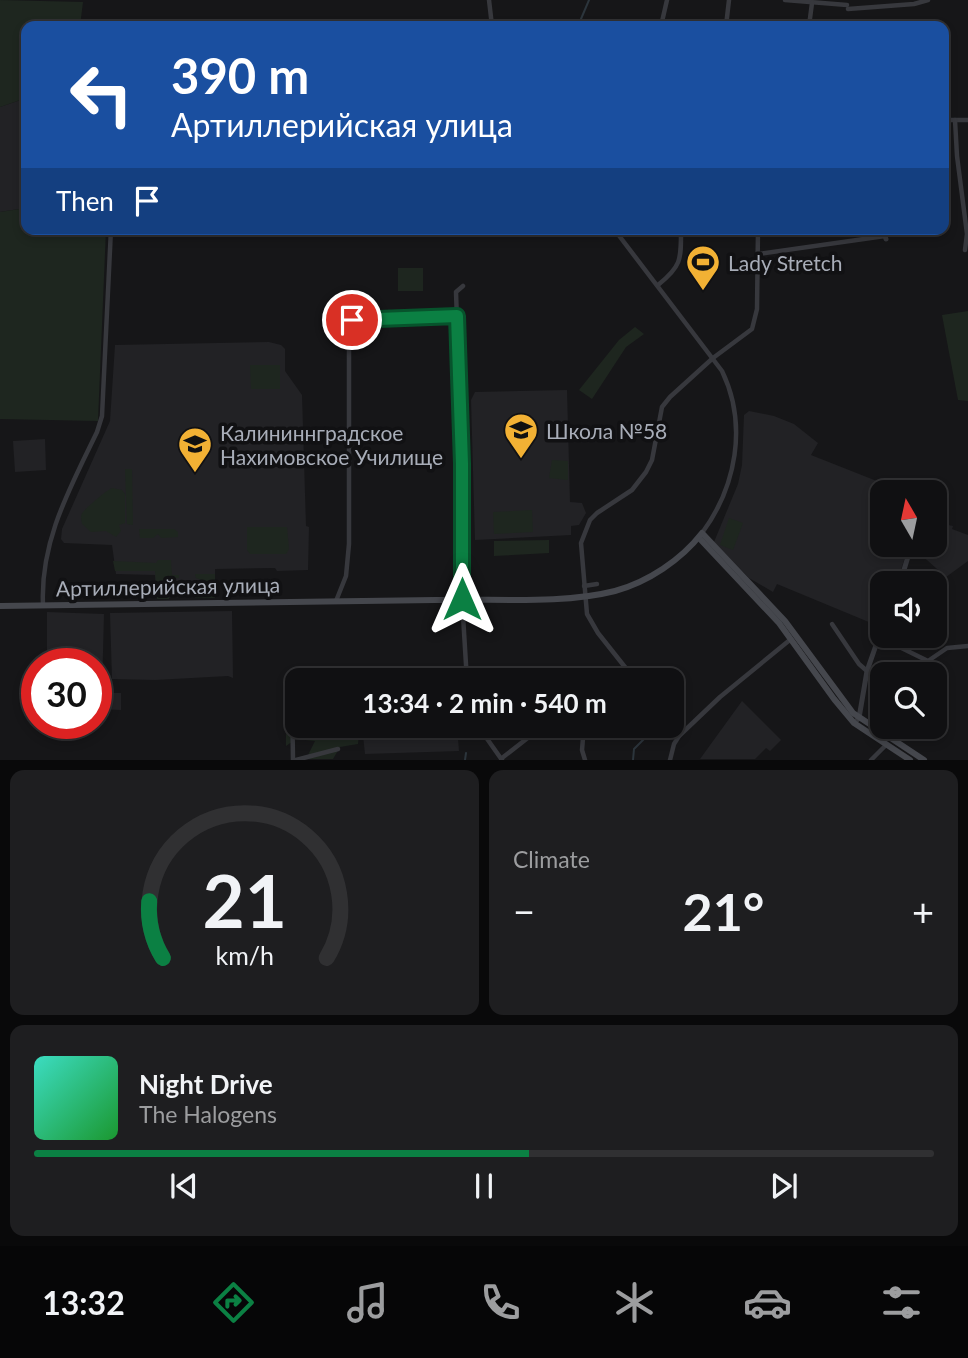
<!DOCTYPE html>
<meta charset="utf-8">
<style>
body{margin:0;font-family:Lato,sans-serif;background:#1e1e20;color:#f1f3f6;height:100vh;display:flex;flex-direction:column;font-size:26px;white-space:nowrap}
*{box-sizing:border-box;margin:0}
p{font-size:23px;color:#9c9d9f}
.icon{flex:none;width:38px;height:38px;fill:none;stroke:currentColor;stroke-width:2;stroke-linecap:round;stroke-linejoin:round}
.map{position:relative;height:760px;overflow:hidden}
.details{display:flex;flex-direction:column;gap:10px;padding:10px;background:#09090a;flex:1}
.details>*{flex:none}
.guide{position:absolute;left:21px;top:21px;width:928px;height:214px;border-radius:14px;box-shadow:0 4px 10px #0003,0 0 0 2px #303032;background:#1a4fa0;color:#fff;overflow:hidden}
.needle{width:46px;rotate:351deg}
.buttons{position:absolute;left:870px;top:480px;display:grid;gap:14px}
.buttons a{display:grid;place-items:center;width:77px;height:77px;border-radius:14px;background:#101012;box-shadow:0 4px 10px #0003,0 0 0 2px #303032;font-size:35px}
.speed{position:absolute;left:21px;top:648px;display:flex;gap:14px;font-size:35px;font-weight:700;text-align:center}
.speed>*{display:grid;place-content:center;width:91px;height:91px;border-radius:50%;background:#101012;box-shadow:0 4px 10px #0003,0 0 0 2px #303032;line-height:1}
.speed .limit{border:10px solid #d22;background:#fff;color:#111}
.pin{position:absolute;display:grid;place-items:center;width:60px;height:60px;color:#fff;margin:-30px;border:4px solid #fff;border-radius:50%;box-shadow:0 2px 7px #0007}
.me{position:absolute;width:77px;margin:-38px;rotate:0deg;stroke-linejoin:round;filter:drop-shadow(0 0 5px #0008)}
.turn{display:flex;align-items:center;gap:24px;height:147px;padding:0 35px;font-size:32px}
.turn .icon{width:91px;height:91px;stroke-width:2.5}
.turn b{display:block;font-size:49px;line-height:60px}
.then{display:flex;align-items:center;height:66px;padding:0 35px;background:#0003;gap:14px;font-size:26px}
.big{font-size:52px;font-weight:700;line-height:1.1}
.details .widget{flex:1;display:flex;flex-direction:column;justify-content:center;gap:10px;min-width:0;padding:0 24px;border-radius:14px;background:#1e1e20}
.details .dial{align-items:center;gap:0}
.dial svg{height:182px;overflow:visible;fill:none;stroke:#303032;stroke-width:7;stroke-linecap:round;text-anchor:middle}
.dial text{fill:#f1f3f6;stroke:none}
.song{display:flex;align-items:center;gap:21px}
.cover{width:84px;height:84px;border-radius:10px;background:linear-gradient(135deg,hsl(170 70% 55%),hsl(130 70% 35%))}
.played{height:7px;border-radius:4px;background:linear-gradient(90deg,#0b8043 55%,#303032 55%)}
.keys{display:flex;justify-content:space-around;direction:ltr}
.heat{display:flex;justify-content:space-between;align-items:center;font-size:38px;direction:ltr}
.details .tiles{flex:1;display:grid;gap:10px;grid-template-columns:1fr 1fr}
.widget:last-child{grid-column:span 2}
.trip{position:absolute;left:285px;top:668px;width:399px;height:70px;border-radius:14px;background:#101012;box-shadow:0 4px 10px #0003,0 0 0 2px #303032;font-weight:700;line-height:70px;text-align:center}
.tabs{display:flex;height:112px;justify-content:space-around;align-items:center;background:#060607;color:#9c9d9f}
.tabs .icon{width:49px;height:49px}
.tabs .selected{color:#0b8043}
.tabs b{font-size:32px;color:#f1f3f6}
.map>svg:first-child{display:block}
</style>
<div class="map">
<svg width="968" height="760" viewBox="0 0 968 760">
<rect width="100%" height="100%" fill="#161618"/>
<g fill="#222225">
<polygon points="26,98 26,208 0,212 0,107"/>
<polygon points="269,342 281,345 285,349 285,371 302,395 306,526 309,527 308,570 277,571 275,568 215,569 215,596 157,598 155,575 116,574 112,545 64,543 61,539 62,529 110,421 115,345"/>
<polygon points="567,390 570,502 582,503 586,513 579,525 571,526 571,535 475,540 471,400 475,392"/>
<polygon points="749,411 774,416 794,424 818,443 811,455 902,491 882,492 882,544 909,544 897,583 882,583 882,616 876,625 777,584 773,592 749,578 714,542 738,484 742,465 744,415"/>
<polygon points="45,439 46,470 15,472 13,441"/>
<polygon points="935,522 953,526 952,529 968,535 968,561 946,577 918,552 918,544 934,544"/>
<polygon points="232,611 233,678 228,676 155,680 112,679 110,613"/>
<polygon points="47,612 104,614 102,690 105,693 121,693 121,710 96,709 96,663 47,663"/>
<polygon points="742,701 781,740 770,751 766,748 755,759 700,759"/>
<polygon points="362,726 457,726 459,751 365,754"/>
</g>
<g fill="#1e261f">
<polygon points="0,0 83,2 80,26 26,26 26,98 0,107"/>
<polygon points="26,208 26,229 106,229 98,421 0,419 0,212"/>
<rect x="398" y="268" width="25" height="23"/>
<polygon points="968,311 968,401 958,400 942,315"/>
<polygon points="635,327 644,334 626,347 592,399 579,390 619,340"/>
<polygon points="250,365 280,365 280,389 251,389"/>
<polygon points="552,460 568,461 568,480 549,478"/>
<polygon points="125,469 132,469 133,525 127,524"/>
<path d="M112,488L122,490L125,494V523L119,525L121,531L116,537L106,531L91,532L82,524C81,518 80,516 83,512C87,507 107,490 112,488Z"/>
<polygon points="532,510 533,532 494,534 493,512"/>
<polygon points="729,518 743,523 733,550 720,545"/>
<polygon points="247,527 287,527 289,549 286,554 250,554 247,550"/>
<polygon points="139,529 174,529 178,532 178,537 161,538 158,534 153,538 140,538"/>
<polygon points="549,540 549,553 494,556 494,541"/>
<polygon points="158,560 171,560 172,575 179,575 179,578 166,578 163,582 163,591 169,594 169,599 157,599 155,571 115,571 113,561 156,563"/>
<polygon points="195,574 215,574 215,598 195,598 195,593 201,591 203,586 201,580 196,578"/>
<polygon points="286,688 297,692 297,738 315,739 316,726 360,726 358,744 340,747 333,759 306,759 315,741 296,739 286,746"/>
</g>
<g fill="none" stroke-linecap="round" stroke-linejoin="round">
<g stroke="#2c353c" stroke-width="2">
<polyline points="578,26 589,0"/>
<polyline points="465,760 466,753"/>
<polyline points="633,760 634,749 644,739 640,726"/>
</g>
<g stroke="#37383d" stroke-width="4.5">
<polyline points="489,0 492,26"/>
<polyline points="785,0 847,5"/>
<polyline points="848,9 914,4 928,0"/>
<polyline points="661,26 667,0"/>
<polyline points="726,26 729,0"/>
<polyline points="809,26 812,3"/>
<polyline points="943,120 968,120"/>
<polyline points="955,120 957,156 967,234 965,250"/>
<path d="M614,229L722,371C748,425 736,487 702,533"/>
<polyline points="759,254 885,236"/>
<path d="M658,285C682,266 681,259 681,229"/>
<polyline points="463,286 456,292 462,464 462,599 467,681"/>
<polyline points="584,586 597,584"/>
<polyline points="336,601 346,576 349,544 349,323 352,320 457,316"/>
<path d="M43,605C40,541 70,488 97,432L102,416L111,229"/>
<polyline points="832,624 859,664 867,671"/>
<polyline points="879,637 928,661 947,648 968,646"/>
<polyline points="636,681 598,633 587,614 581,543 590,520 597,513 632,490 646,472 652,460 662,407 670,397 713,358 752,329 757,309 758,229"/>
<polyline points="292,691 293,760"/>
<polyline points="474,726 483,733 502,760"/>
<polyline points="584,726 582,750 585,760"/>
<polyline points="671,726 679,736"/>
<polyline points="502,758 543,726"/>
<polyline points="296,760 338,749"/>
<polyline points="670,760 674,744 679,736 720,697 791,639"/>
<polyline points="871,760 886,745"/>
</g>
<g stroke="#37383d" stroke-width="5">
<polyline points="885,236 886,239"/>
<polyline points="900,583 910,550"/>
<polyline points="854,723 859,718 867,671 882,628"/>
</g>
<g stroke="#45474d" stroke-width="6">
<polyline points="699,538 779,623 834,699 854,723 910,760"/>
<path d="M0,606C145,603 290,603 435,600C491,598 560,605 615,591C648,582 681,560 702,533L785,621L853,713L924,760"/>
</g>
</g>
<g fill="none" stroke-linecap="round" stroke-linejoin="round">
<g stroke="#07532c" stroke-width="18">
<polyline id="route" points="352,320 457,316 462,464 462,599"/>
</g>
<use href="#route" stroke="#0b8043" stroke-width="12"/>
</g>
<defs>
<g id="stadium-pin" transform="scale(1.75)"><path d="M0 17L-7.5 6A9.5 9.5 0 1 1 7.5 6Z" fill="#f2b134" stroke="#111113"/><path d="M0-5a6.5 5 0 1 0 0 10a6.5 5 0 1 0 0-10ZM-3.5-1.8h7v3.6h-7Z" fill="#111"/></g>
<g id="school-pin" transform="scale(1.75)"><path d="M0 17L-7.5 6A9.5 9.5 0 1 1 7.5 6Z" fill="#f2b134" stroke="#111113"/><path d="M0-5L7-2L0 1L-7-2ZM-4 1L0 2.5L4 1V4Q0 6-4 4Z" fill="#111"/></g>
<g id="university-pin" transform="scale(1.75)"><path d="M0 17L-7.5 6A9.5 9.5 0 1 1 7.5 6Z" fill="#f2b134" stroke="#111113"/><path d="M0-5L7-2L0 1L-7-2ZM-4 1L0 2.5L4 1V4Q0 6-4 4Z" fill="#111"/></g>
</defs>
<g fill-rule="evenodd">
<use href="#stadium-pin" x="703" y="262"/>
<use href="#school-pin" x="521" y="430"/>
<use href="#university-pin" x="195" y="444"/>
</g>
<g text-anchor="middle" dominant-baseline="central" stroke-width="7" stroke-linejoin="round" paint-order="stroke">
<g font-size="21" fill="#a8adb8" stroke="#111113" text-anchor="start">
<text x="728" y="262">Lady Stretch</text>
<text x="546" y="430">Школа №58</text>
<text x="220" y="432">Калининнградское<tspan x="220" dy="24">Нахимовское Училище</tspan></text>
</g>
<g font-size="21" fill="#a8adb8" stroke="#111113">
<text transform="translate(168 586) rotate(-1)">Артиллерийская улица</text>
</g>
</g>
</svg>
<div class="buttons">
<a><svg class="needle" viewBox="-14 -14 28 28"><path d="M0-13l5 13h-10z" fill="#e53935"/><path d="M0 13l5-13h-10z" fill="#9c9d9f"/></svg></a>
<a><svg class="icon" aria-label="sound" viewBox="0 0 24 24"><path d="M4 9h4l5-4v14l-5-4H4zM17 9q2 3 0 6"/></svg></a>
<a><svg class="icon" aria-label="search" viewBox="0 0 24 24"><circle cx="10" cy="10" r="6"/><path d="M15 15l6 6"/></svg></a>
</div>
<div class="speed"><div class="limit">30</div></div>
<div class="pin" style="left:352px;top:320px;background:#d93025"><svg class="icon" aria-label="arrive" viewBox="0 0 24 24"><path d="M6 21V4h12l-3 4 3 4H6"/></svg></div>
<svg class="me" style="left:462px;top:599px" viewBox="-20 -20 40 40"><path d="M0-17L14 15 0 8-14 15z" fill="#0b8043" stroke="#fff" stroke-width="4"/></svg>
<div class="trip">13:34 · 2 min · 540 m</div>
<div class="guide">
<div class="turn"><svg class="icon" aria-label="left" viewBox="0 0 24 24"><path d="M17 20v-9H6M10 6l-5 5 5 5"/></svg><div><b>390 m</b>Артиллерийская улица</div></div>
<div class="then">Then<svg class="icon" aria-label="arrive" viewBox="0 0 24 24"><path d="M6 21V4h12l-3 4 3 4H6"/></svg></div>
</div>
</div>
<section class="details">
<div class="tiles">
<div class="widget dial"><svg viewBox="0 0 100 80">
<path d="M14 69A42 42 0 1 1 86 69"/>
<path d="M14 69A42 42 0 0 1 8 44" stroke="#0b8043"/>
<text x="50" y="56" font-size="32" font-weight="700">21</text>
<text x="50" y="72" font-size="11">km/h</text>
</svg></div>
<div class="widget"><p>Climate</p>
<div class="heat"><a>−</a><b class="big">21°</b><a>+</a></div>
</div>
<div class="widget">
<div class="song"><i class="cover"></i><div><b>Night Drive</b><p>The Halogens</p></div></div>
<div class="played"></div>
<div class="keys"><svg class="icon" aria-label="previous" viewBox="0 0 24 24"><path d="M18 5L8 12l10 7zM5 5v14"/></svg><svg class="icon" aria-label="pause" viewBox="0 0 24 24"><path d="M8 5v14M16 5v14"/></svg><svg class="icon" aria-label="next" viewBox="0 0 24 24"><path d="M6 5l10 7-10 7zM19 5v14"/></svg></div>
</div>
</div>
</section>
<nav class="tabs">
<b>13:32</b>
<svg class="icon selected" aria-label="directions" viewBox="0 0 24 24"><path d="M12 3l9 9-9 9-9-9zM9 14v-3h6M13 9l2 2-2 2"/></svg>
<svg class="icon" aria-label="music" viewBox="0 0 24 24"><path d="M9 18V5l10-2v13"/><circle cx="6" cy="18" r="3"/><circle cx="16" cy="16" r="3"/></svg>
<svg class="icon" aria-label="phone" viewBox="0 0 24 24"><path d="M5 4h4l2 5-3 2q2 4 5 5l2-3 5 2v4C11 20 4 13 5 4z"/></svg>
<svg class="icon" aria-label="climate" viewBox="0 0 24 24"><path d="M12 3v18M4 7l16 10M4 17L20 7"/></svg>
<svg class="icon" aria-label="car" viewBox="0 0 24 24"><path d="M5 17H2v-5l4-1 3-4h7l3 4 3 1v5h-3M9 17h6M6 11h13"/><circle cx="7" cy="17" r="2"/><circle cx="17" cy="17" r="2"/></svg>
<svg class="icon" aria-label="filters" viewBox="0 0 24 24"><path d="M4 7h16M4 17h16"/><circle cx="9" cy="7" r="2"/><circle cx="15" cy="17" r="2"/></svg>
</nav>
